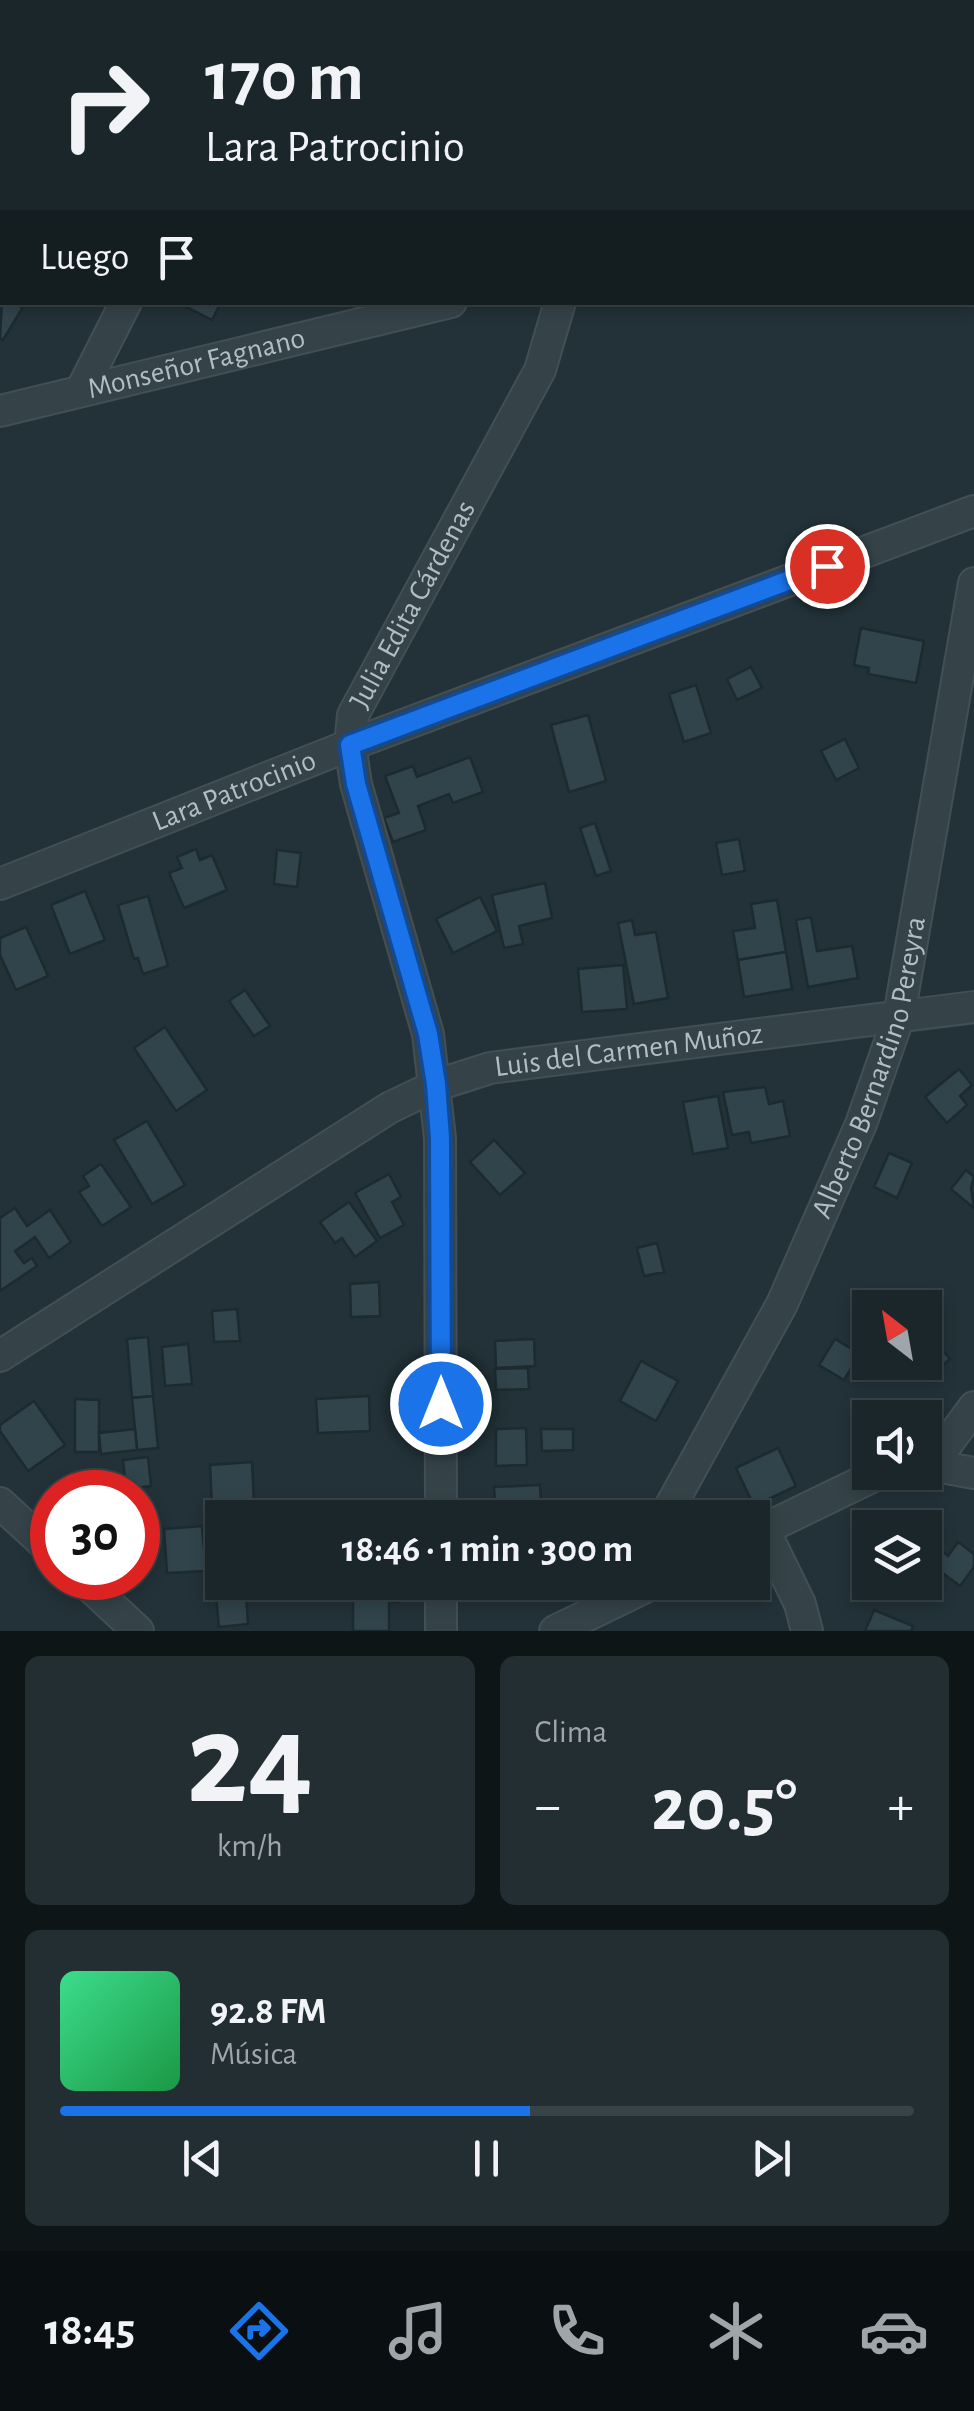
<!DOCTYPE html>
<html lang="es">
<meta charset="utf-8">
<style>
body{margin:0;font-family:"Alegreya Sans",sans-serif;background:#232e32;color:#f1f3f6;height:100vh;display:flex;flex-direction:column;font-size:38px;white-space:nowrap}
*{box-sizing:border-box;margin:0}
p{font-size:32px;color:#9fa5a8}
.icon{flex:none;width:55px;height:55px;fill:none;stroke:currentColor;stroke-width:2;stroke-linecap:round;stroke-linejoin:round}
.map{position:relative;height:1631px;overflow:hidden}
.sheet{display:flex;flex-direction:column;gap:25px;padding:25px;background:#0e1517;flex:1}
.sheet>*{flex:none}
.banner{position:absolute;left:0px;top:0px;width:975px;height:305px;box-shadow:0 5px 15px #0003,0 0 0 2px #384347;background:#1a262a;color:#f1f3f6;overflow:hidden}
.needle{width:65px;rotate:329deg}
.buttons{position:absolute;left:852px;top:1290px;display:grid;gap:20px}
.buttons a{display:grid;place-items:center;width:90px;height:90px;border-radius:0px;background:#1a262a;box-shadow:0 5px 15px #0003,0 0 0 2px #384347;font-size:50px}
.speed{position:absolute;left:30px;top:1470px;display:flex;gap:20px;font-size:50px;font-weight:700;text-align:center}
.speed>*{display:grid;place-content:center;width:130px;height:130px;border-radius:50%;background:#1a262a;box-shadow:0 5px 15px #0003,0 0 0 2px #384347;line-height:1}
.speed .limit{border:15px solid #d22;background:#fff;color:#111}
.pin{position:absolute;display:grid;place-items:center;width:85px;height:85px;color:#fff;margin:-42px;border:5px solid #fff;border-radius:50%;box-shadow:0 2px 10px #0007}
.me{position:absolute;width:110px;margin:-55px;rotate:0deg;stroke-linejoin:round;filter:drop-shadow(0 0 8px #0008)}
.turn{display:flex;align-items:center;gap:35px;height:210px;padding:0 40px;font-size:45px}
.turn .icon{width:130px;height:130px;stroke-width:2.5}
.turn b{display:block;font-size:70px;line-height:85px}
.then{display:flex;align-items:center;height:95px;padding:0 40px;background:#0003;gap:20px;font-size:38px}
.big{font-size:75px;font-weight:600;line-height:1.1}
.sheet .tile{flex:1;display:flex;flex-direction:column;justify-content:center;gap:15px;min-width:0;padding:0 35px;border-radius:15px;background:#232e32}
.sheet .dial{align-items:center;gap:0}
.dial b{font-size:130px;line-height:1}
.song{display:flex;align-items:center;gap:30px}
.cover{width:120px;height:120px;border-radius:15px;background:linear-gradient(135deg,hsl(150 70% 55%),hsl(140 70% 35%))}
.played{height:10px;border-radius:5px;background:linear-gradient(90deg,#1a73e8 55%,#384347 55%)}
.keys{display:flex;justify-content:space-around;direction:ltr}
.heat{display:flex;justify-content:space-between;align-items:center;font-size:55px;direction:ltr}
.sheet .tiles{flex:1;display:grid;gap:25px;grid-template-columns:1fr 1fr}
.tile:last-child{grid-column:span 2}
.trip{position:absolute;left:205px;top:1500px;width:565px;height:100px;border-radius:0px;background:#1a262a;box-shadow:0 5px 15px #0003,0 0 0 2px #384347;font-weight:600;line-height:100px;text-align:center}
.dock{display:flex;height:160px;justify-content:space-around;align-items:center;background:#0a0f11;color:#9fa5a8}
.dock .icon{width:70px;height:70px}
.dock .current{color:#1a73e8}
.dock b{font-size:45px;color:#f1f3f6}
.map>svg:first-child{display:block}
</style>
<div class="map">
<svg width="974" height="1631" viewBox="0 0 974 1631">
<rect width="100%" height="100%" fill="#223238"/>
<g fill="#31444c" stroke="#1d2a2f" stroke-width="2.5">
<polygon points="2,301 23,307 3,340 0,338"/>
<polygon points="186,302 221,302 212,320 185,306"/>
<polygon points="861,628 924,641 916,683 868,674 869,668 854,665"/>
<polygon points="751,667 762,688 737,700 727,679"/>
<polygon points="696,685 711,733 684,742 669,694"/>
<polygon points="588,715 606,781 569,792 551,725"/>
<polygon points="845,739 859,768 836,780 821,751"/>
<polygon points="470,757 483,792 453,803 449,794 418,806 426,830 393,842 384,818 399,813 385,776 413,766 417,777"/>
<polygon points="595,823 611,871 596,876 580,828"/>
<polygon points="739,839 745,871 722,875 716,843"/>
<polygon points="196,849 200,860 212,855 227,890 184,908 169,873 182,868 177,857"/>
<polygon points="277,850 301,853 297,887 274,884"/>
<polygon points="545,883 552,918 519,926 523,944 504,948 492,895"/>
<polygon points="85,891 105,940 70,954 51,905"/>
<polygon points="148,896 168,966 143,974 138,958 134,959 118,905"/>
<polygon points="480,897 497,931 453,953 436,919"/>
<polygon points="777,900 786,952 738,960 733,931 755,928 751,904"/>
<polygon points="811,917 817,951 852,946 858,978 808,987 796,920"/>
<polygon points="632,920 635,935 656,932 668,998 634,1004 618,923"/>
<polygon points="26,927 48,976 16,990 0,955 0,938"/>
<polygon points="786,952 792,989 744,997 738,960"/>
<polygon points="623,965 627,1009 582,1012 578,969"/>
<polygon points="245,990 270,1026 254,1036 229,1001"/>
<polygon points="165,1027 207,1090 176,1111 134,1048"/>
<polygon points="959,1069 972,1085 960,1096 967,1105 947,1123 925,1097"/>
<polygon points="765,1087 769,1104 783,1101 790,1136 751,1143 749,1132 732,1135 723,1092"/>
<polygon points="718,1096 728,1148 693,1154 683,1102"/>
<polygon points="147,1121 185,1185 152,1204 114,1140"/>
<polygon points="494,1140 525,1173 500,1195 470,1162"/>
<polygon points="889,1153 912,1163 897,1198 874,1187"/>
<polygon points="101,1164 131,1207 102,1226 79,1192 89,1186 83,1176"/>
<polygon points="966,1170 974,1177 971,1188 974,1208 951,1189"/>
<polygon points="389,1174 401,1197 392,1202 404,1225 380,1238 355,1193"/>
<polygon points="349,1202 377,1241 355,1257 342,1238 335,1243 320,1222"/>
<polygon points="15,1208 27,1226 50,1210 71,1242 49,1258 35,1237 15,1251 24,1263 32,1258 37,1266 0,1291 0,1218"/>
<polygon points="657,1243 664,1272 644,1276 637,1248"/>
<polygon points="379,1282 380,1316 351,1317 350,1284"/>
<polygon points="237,1309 240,1341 214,1342 212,1311"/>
<polygon points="925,1330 950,1359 937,1370 925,1355"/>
<polygon points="148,1337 153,1396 132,1398 127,1339"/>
<polygon points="534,1339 535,1366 496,1368 495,1341"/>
<polygon points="835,1339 860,1354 844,1380 819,1365"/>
<polygon points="188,1344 192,1384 165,1386 162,1347"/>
<polygon points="641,1361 678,1381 656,1421 620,1401"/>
<polygon points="528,1368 529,1389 496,1390 495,1369"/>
<polygon points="153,1396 158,1448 137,1450 132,1398"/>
<polygon points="369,1396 370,1431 318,1433 316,1399"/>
<polygon points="75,1399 99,1400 99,1452 75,1452"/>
<polygon points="34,1401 65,1445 28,1471 0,1431 0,1425"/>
<polygon points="526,1428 527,1465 496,1466 496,1429"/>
<polygon points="135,1429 137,1450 101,1454 99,1433"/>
<polygon points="541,1429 573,1429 573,1450 542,1451"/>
<polygon points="778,1448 796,1486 754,1506 736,1468"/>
<polygon points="148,1457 151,1486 126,1489 123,1460"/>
<polygon points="252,1462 254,1503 212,1506 210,1465"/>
<polygon points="540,1485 542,1518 496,1518 494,1487"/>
<polygon points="202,1526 206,1571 167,1573 164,1529"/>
<polygon points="958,1542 974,1554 974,1567 960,1586 937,1569 941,1565 934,1559 941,1550 948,1556"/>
<polygon points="222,1563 222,1582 250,1582 251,1590 218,1593 216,1564"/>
<polygon points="363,1582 389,1582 389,1587 398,1586 398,1602 389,1602 389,1631 353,1631 353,1587 363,1587"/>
<polygon points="246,1594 248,1624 219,1627 216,1596"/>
<polygon points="874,1610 913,1626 911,1631 865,1631"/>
</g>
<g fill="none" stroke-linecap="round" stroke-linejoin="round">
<g stroke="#424f55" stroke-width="34">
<g id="minor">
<polyline points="5,2 9,0"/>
<polyline points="275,2 276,0"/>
<polyline points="697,2 698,0"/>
<polyline points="972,184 974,184"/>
<polyline points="81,391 126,302"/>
<path id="s1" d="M0,411L451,302"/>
<path id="s2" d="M0,884L350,745L974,511"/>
<path id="s3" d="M0,1356L389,1108L437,1085L490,1068L974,1007"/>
<polyline points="933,1463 974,1407"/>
<polyline points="925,1464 974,1473"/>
<polyline points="0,1503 52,1551"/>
<path id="s4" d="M441,1518L440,1138L428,1034L356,784L350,745L353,715L540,370L560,302"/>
<path id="s5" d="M664,1518L782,1304L861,1124L899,1016L974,583"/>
<polyline points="764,1530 800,1604 807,1631"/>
<polyline points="752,1535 882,1472"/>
<polyline points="81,1578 138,1631"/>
<polyline points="441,1582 441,1631"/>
<polyline points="555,1631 656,1582"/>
</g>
</g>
<use href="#minor" stroke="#354349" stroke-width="30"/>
</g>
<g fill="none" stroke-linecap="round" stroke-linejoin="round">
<g stroke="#114b97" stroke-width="25">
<polyline id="route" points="441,1404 440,1138 436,1084 428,1034 356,784 350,745 827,566"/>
</g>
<use href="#route" stroke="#1a73e8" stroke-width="18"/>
</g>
<g text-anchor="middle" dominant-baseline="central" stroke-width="10" stroke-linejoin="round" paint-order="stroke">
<g font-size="30" fill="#b0bec5" stroke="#1b282d">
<text stroke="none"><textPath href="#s1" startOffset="202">Monseñor Fagnano</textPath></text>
<text stroke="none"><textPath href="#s4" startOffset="940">Julia Edita Cárdenas</textPath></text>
<text stroke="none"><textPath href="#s2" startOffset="252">Lara Patrocinio</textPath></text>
<text stroke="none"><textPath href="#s3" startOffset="710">Luis del Carmen Muñoz</textPath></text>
<text stroke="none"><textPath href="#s5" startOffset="498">Alberto Bernardino Pereyra</textPath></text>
</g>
</g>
</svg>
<div class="buttons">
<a><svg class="needle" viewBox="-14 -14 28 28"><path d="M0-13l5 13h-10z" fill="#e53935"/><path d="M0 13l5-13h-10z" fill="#9fa5a8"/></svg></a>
<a><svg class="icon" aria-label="sound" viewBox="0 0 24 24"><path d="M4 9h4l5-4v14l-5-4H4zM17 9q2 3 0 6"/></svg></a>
<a><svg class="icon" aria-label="layers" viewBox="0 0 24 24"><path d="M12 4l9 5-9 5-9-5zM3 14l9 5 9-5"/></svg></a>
</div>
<div class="speed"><div class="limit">30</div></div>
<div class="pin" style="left:827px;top:566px;background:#d93025"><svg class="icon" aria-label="arrive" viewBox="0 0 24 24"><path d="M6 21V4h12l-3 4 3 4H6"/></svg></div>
<svg class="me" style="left:441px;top:1404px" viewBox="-20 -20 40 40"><circle r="17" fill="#1a73e8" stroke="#fff" stroke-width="3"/><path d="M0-11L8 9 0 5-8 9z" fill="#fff"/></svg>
<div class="trip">18:46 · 1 min · 300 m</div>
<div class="banner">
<div class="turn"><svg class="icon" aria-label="right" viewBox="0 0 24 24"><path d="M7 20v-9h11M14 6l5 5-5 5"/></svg><div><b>170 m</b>Lara Patrocinio</div></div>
<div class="then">Luego<svg class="icon" aria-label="arrive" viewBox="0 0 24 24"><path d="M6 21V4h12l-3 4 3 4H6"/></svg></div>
</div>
</div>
<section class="sheet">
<div class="tiles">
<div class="tile dial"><b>24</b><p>km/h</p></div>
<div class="tile"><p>Clima</p>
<div class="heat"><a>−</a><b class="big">20.5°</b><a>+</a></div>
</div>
<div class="tile">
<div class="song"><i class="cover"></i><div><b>92.8 FM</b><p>Música</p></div></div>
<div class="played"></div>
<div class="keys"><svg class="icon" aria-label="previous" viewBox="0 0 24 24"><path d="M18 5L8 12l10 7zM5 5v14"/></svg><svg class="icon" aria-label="pause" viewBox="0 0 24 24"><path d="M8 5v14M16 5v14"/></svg><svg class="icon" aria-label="next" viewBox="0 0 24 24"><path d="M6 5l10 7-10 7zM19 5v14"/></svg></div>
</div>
</div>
</section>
<nav class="dock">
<b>18:45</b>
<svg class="icon current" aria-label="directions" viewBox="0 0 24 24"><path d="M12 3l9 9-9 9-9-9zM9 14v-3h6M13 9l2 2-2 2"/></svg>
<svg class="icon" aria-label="music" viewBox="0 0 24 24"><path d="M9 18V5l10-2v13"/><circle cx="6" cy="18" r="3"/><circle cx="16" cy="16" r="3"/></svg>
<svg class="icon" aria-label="phone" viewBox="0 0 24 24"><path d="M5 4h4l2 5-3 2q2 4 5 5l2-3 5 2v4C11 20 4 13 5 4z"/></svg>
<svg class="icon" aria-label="climate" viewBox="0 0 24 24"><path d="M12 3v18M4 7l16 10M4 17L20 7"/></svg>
<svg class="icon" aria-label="car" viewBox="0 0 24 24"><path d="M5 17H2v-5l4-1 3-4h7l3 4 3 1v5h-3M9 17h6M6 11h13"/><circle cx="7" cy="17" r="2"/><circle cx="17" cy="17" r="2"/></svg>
</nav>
